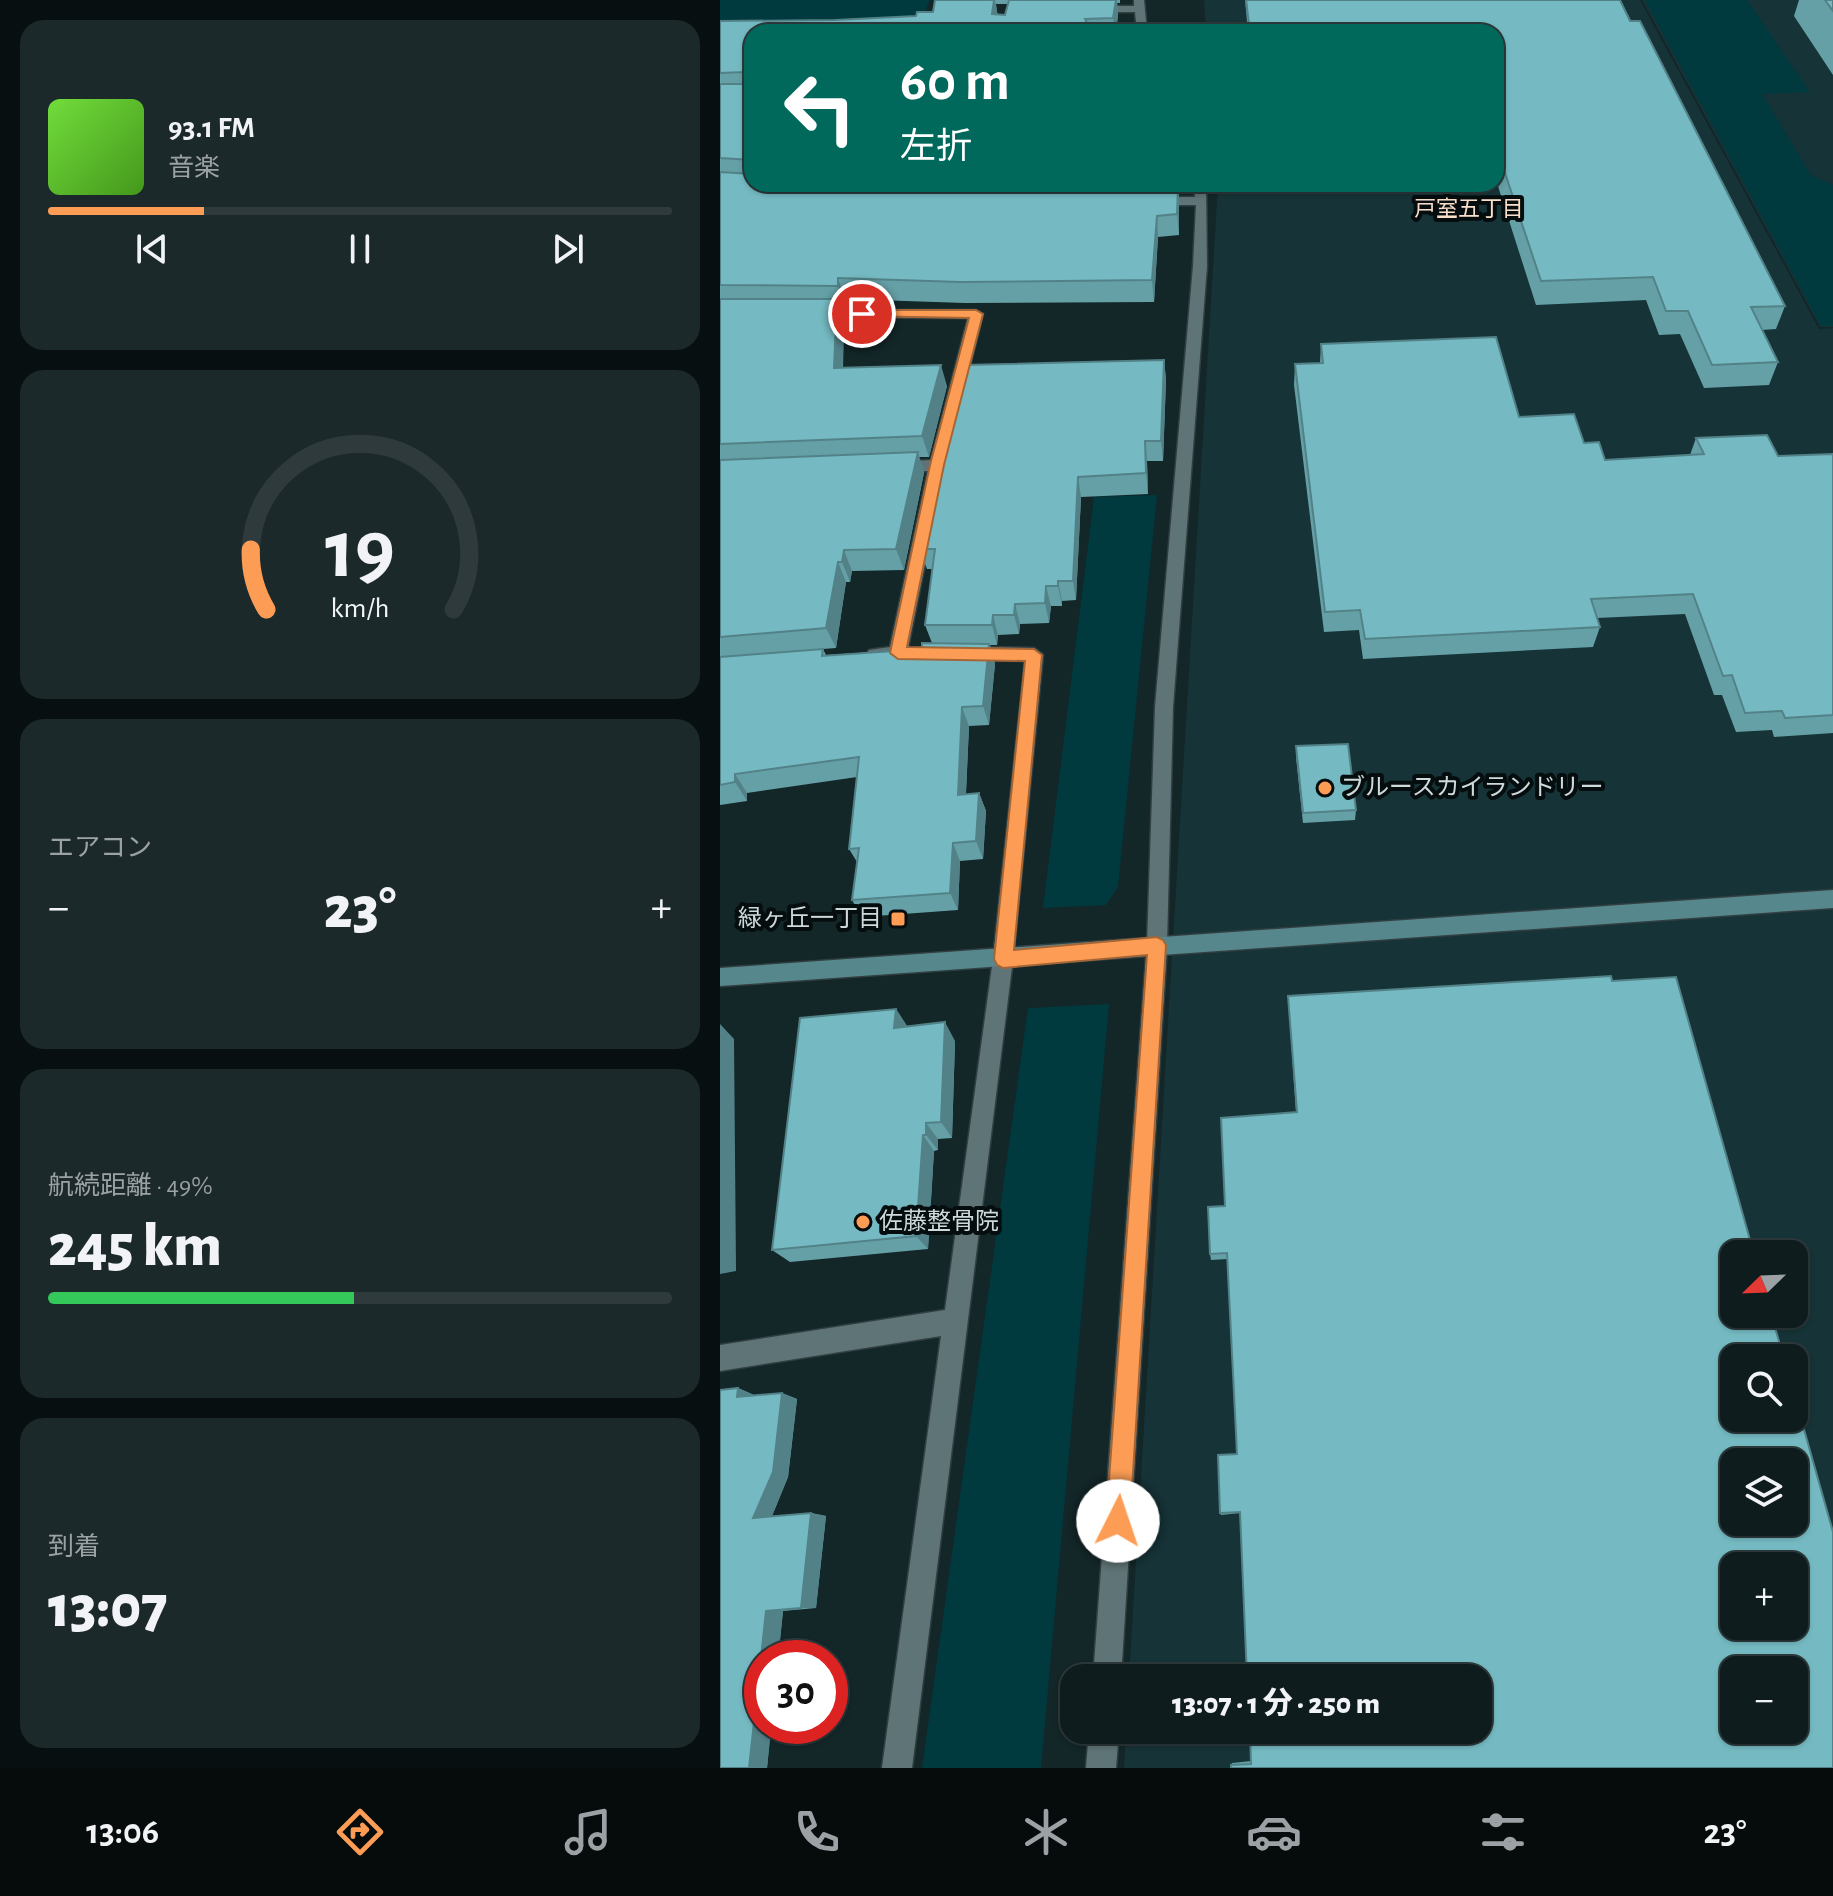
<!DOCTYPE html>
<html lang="ja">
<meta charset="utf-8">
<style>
body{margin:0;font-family:"Alegreya Sans","Noto Sans JP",sans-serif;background:#1c292b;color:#f1f3f6;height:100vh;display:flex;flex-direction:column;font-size:30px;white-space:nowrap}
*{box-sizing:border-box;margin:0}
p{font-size:26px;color:#9ba1a4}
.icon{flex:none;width:44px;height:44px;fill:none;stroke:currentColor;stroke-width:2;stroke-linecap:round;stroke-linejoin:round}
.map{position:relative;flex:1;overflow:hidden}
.drawer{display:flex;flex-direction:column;gap:20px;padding:20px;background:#080f10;width:720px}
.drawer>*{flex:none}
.hud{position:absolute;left:24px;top:24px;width:760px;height:168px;border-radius:24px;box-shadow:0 2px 6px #0004,0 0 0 2px #2e3a3c;background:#00695c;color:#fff;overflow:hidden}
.needle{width:52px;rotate:247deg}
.fabs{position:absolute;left:1000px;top:1240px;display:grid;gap:16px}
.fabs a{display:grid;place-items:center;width:88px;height:88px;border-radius:16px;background:#0e1c1e;box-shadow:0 2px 6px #0004,0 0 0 2px #2e3a3c;font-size:40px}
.speed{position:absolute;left:24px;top:1640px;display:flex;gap:16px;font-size:40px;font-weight:700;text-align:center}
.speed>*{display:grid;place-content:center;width:104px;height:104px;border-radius:50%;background:#0e1c1e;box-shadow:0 2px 6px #0004,0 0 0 2px #2e3a3c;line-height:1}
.speed .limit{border:12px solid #d22;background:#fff;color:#111}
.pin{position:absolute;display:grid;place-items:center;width:68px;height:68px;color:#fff;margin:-34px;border:4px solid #fff;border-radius:50%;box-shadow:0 2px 8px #0007}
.me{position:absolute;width:88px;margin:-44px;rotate:4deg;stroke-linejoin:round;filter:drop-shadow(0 0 6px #0008)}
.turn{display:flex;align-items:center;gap:28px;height:168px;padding:0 24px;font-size:36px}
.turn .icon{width:104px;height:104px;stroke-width:2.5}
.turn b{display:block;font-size:56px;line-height:68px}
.big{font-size:60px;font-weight:800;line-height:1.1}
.drawer .tile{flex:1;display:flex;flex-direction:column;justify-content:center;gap:12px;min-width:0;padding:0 28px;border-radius:24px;background:#1c292b}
.drawer .dial{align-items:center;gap:0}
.dial svg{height:208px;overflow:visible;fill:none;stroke:#2e3a3c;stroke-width:7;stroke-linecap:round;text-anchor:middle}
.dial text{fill:#f1f3f6;stroke:none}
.song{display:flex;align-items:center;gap:24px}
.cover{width:96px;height:96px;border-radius:12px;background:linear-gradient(135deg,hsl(100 70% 55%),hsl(100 70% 35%))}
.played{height:8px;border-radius:4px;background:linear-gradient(90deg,#fd9d55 25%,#2e3a3c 25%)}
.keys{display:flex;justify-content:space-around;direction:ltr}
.heat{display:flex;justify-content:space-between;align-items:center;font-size:44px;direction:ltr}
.charge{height:12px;border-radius:6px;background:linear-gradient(90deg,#34c759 49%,#2e3a3c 0)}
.trip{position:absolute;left:340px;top:1664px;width:432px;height:80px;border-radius:24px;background:#0e1c1e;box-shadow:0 2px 6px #0004,0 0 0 2px #2e3a3c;font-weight:800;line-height:80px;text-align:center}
.tab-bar{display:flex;height:128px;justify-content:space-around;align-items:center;background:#060b0c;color:#9ba1a4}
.tab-bar .icon{width:56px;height:56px}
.tab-bar .current{color:#fd9d55}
.tab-bar b{font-size:36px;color:#f1f3f6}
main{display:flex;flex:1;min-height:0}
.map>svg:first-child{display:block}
</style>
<main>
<section class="drawer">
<div class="tile">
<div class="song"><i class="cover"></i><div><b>93.1 FM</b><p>音楽</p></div></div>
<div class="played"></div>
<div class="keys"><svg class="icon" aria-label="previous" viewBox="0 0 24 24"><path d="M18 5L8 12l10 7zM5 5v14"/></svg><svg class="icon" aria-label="pause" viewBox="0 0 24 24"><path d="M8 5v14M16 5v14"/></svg><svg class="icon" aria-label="next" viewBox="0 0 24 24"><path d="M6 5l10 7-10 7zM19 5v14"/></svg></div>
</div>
<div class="tile dial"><svg viewBox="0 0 100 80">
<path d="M14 69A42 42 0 1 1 86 69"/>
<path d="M14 69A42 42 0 0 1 8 46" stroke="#fd9d55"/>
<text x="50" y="56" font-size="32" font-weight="700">19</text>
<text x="50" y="72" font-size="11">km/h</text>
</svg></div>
<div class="tile"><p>エアコン</p>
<div class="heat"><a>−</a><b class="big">23°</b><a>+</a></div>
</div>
<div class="tile"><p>航続距離 · 49%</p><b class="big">245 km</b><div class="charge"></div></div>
<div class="tile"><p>到着</p><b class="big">13:07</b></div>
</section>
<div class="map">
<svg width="1113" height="1768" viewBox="0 0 1113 1768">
<rect width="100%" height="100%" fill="#132628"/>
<g fill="#163337" fill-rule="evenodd">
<path d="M484,0H920L1099,329L1113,328V1768H404L406,1730H758V1678H409L498,184H776V32H486ZM1014,1254H1074V1314H1014ZM1014,1358H1074V1418H1014ZM1014,1462H1074V1522H1014ZM1014,1566H1074V1626H1014ZM1014,1670H1074V1730H1014Z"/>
<polygon points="922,0 1113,0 1113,327 1100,327"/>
</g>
<g fill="#00393e">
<polygon points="0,0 210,0 204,15 183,21 0,23"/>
<polygon points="925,0 1027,0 1090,92 1042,94 1091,175 1113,185 1113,326 1101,326"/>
<polygon points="437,495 398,887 386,905 323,908 374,497"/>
<polygon points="389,1004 321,1768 202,1768 308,1008"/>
</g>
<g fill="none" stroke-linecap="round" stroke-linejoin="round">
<g stroke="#313f41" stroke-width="3">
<g id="street">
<polygon points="414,0 424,0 427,32 417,32 415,12 371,12 366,9 371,6 414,6"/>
<polygon points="474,184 486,184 487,266 453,707 447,945 401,1678 373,1678 427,945 435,707 473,266 476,205 432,205 426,201 432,197 475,197"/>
<polygon points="96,310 256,310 263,314 225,465 187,653 178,660 155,662 146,655 149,650 170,647 208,471 176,472 168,467 176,462 211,460 248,318 91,317 89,314"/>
<polygon points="247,647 314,648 323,655 293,959 192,1768 162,1768 221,1336 0,1371 0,1345 225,1310 273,959 305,661 241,659 238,654"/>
<polygon points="369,1730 399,1730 396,1768 366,1768"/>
</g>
</g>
<g stroke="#313f41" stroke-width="3">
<polygon id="secondary" points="1113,890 1113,908 0,986 0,968"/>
</g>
<use href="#street" fill="#5f7477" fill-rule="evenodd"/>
<use href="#secondary" fill="#55878d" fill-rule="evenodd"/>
</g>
<g fill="#65a0a7" fill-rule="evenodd">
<path d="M217,0H400V3H397L398,15L396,32H32V184H459V235L438,237L434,302L245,303L125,299V307H120L124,320L123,368L227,386L209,457H199L204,473L184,570L132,571L130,582H126L116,648L103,649L106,655L202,649L212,643L205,625L212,569H207L200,549L444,360L446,380L443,461H427L428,494L361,497L356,600L342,601V606H331L329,623L300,624L299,634L278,635L277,645H270L275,664L269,725L249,726L246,794L259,793L266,811L263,859L240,861L238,910L142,917L132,900L137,862L129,849L137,777L27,793V801L0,805V21L115,20L196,16L213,12ZM276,4H288L285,15L277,14Z"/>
<polygon points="525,0 900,0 1065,306 1056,329 1042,330 1058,362 1049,385 984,388 960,334 939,335 926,300 816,305 776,180 776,32 528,32"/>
<polygon points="1079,0 1113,0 1113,75 1074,16"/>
<polygon points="601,344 799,417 864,443 885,460 970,455 976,438 1058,456 1113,454 1113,733 1054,737 1052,730 1016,732 1002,695 994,695 965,614 877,618 880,627 873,647 643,659 639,630 604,632 574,385 575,364 600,363"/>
<polygon points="576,746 636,810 635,820 583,823 576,757"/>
<polygon points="568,996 1113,1768 511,1765 512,1763 531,1761 520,1513 501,1515 500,1513 517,1454 507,1259 491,1260 490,1254 505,1206 576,1112"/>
<polygon points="176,1009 187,1026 235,1041 232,1138 218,1139 218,1150 214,1151 208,1249 70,1262 52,1250"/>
<polygon points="18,1388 34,1395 62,1393 77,1399 68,1477 52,1516 91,1513 106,1516 96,1608 63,1611 47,1768"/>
</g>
<g fill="#528288">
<polygon points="274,0 275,0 278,16 272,14"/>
<polygon points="396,0 397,0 398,15 396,32 395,32 393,18"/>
<polygon points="458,187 459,208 459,235 457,214"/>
<polygon points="437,216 438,237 434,302 432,280"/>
<polygon points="118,278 125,299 125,307 118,286"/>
<polygon points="117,299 124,320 122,389 114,368"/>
<polygon points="444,360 446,380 443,461 441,441"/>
<polygon points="221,365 227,386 209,457 202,436"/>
<polygon points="425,441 427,461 428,494 426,473"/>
<polygon points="198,452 204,473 184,570 176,549"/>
<polygon points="358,477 361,497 356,600 353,581"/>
<polygon points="124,550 132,571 130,582 122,562"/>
<polygon points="118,562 126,582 116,648 106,628"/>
<polygon points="338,581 342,601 342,606 338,586"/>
<polygon points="326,586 331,606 329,623 325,603"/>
<polygon points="295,604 300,624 299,634 294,615"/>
<polygon points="273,615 278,635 277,645 272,625"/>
<polygon points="269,644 275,664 269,725 263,706"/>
<polygon points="242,707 249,726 245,813 238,795"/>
<polygon points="15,774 27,793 27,801 15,782"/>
<polygon points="259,793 266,811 263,859 256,841"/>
<polygon points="233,843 240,861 238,910 230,893"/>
<polygon points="176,1009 188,1028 174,1028"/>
<polygon points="225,1022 235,1041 232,1138 221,1122"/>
<polygon points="0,1024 14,1039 16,1271 0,1274"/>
<polygon points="206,1123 218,1139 218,1150 206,1135"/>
<polygon points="203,1135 214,1151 208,1249 196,1236"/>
<polygon points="18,1388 34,1395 17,1397"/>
<polygon points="62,1393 77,1399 68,1477 50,1521 33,1518"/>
<polygon points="91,1513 106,1516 96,1608 81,1608"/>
<polygon points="46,1611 63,1611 58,1658 42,1658 42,1726 51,1726 47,1768 29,1768"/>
</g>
<g fill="#75bac2" stroke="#528288" stroke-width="2" fill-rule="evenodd">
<polygon points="215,0 274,0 272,14 285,15 289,0 396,0 393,18 365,19 372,32 32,32 32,160 0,158 0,84 25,84 28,75 25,72 0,73 0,21 115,20 196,16 197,12 213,12"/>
<polygon points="526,0 900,0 910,21 920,21 1065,306 1031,307 1058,362 992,365 968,311 946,311 933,277 821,281 776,146 776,32 530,32"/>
<polygon points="1105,0 1113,0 1113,11"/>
<polygon points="0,172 32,174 32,184 205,184 274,188 458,187 457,214 437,216 432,280 240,282 118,278 118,286 0,285"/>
<polygon points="0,299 117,299 114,368 221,365 202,436 0,444"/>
<polygon points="776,337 799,417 854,414 864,443 879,442 885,460 984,454 976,438 1047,435 1058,456 1113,454 1113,715 1065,718 1062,711 1025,713 1012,675 1003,676 973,594 871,599 880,627 645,639 640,610 605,612 575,364 603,363 601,344"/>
<polygon points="444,360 441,441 425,441 426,473 358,477 353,581 338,581 338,586 326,586 325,603 295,604 294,615 273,615 272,625 205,625 215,549 200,549 243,365"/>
<polygon points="198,452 176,549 124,550 122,562 118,562 106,628 0,637 0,460"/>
<polygon points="202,643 269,644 263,706 242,707 238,795 259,793 256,841 233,843 230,893 132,900 139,848 129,849 139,757 15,774 15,782 0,785 0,657 103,649 102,656 202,649"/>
<polygon points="628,744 636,810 583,813 576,746"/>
<path d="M891,976L892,981L956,977L1034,1254H1014V1314H1051L1064,1358H1014V1418H1074V1394L1113,1532V1768H511V1765L531,1764L530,1730H758V1678H527L520,1512L500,1513L498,1455L517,1454L507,1253L490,1254L488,1207L505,1206L501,1118L577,1112L568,996ZM1014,1462H1074V1522H1014ZM1014,1566H1074V1626H1014ZM1014,1670H1074V1730H1014Z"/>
<polygon points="176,1009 174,1028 225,1022 221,1122 206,1123 206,1135 203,1135 196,1236 52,1250 80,1018"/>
<polygon points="18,1388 17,1397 62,1393 53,1472 33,1518 91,1513 81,1608 46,1611 29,1768 0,1768 0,1390"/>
</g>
<polygon fill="#fd9d55" stroke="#a46637" stroke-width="2" points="142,310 256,310 263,314 224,465 187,647 314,649 322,655 294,950 437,937 443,940 446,945 410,1521 406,1530 398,1533 389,1530 386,1521 427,955 283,968 277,965 274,959 305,661 178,659 170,653 210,465 249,318 138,316 136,314"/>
<g fill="#fd9d55" stroke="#060d0e" stroke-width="3">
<circle cx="605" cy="788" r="8"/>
<rect x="170" y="911" width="16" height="16" rx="4"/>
<circle cx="143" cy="1222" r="8"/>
</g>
<g text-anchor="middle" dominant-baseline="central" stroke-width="8" stroke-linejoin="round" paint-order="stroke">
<g font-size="22" fill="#fadecc" stroke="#060d0e">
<text x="749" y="209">戸室五丁目</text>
</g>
<g font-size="24" fill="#cdd9da" stroke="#060d0e" text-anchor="start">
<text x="621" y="788">ブルースカイランドリー</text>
<text x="162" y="919" text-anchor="end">緑ヶ丘一丁目</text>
<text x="159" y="1222">佐藤整骨院</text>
</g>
</g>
</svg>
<div class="fabs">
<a><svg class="needle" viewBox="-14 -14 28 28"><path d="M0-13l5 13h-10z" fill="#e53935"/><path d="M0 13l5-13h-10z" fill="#9ba1a4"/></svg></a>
<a><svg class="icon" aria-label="search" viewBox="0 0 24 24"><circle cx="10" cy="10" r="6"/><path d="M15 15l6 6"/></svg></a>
<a><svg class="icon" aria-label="layers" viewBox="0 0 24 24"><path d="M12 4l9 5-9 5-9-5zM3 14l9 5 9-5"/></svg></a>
<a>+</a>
<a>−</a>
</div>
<div class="speed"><div class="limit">30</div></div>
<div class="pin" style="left:142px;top:314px;background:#d93025"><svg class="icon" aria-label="arrive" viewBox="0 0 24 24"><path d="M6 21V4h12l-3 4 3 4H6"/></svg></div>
<svg class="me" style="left:398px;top:1521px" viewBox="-20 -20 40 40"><circle r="19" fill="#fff"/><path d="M0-13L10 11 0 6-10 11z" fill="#fd9d55"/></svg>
<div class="trip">13:07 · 1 分 · 250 m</div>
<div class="hud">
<div class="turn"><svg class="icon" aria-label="left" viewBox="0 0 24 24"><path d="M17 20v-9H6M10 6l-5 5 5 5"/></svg><div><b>60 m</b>左折</div></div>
</div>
</div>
</main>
<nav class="tab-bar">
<b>13:06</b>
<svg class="icon current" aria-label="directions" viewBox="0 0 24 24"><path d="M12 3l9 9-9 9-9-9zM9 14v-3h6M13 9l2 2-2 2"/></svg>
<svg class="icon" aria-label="music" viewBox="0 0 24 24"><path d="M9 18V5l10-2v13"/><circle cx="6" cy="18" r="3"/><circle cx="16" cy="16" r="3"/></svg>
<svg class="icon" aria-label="phone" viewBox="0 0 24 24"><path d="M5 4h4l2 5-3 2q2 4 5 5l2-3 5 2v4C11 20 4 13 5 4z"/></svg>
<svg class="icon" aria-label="climate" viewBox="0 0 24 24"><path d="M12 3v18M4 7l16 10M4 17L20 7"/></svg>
<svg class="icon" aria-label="car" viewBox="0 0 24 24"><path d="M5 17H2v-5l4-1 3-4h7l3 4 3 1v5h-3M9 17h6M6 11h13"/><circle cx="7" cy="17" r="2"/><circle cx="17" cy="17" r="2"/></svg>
<svg class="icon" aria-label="filters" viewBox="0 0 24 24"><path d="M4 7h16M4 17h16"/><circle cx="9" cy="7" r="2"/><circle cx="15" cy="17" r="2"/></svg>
<b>23°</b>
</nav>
